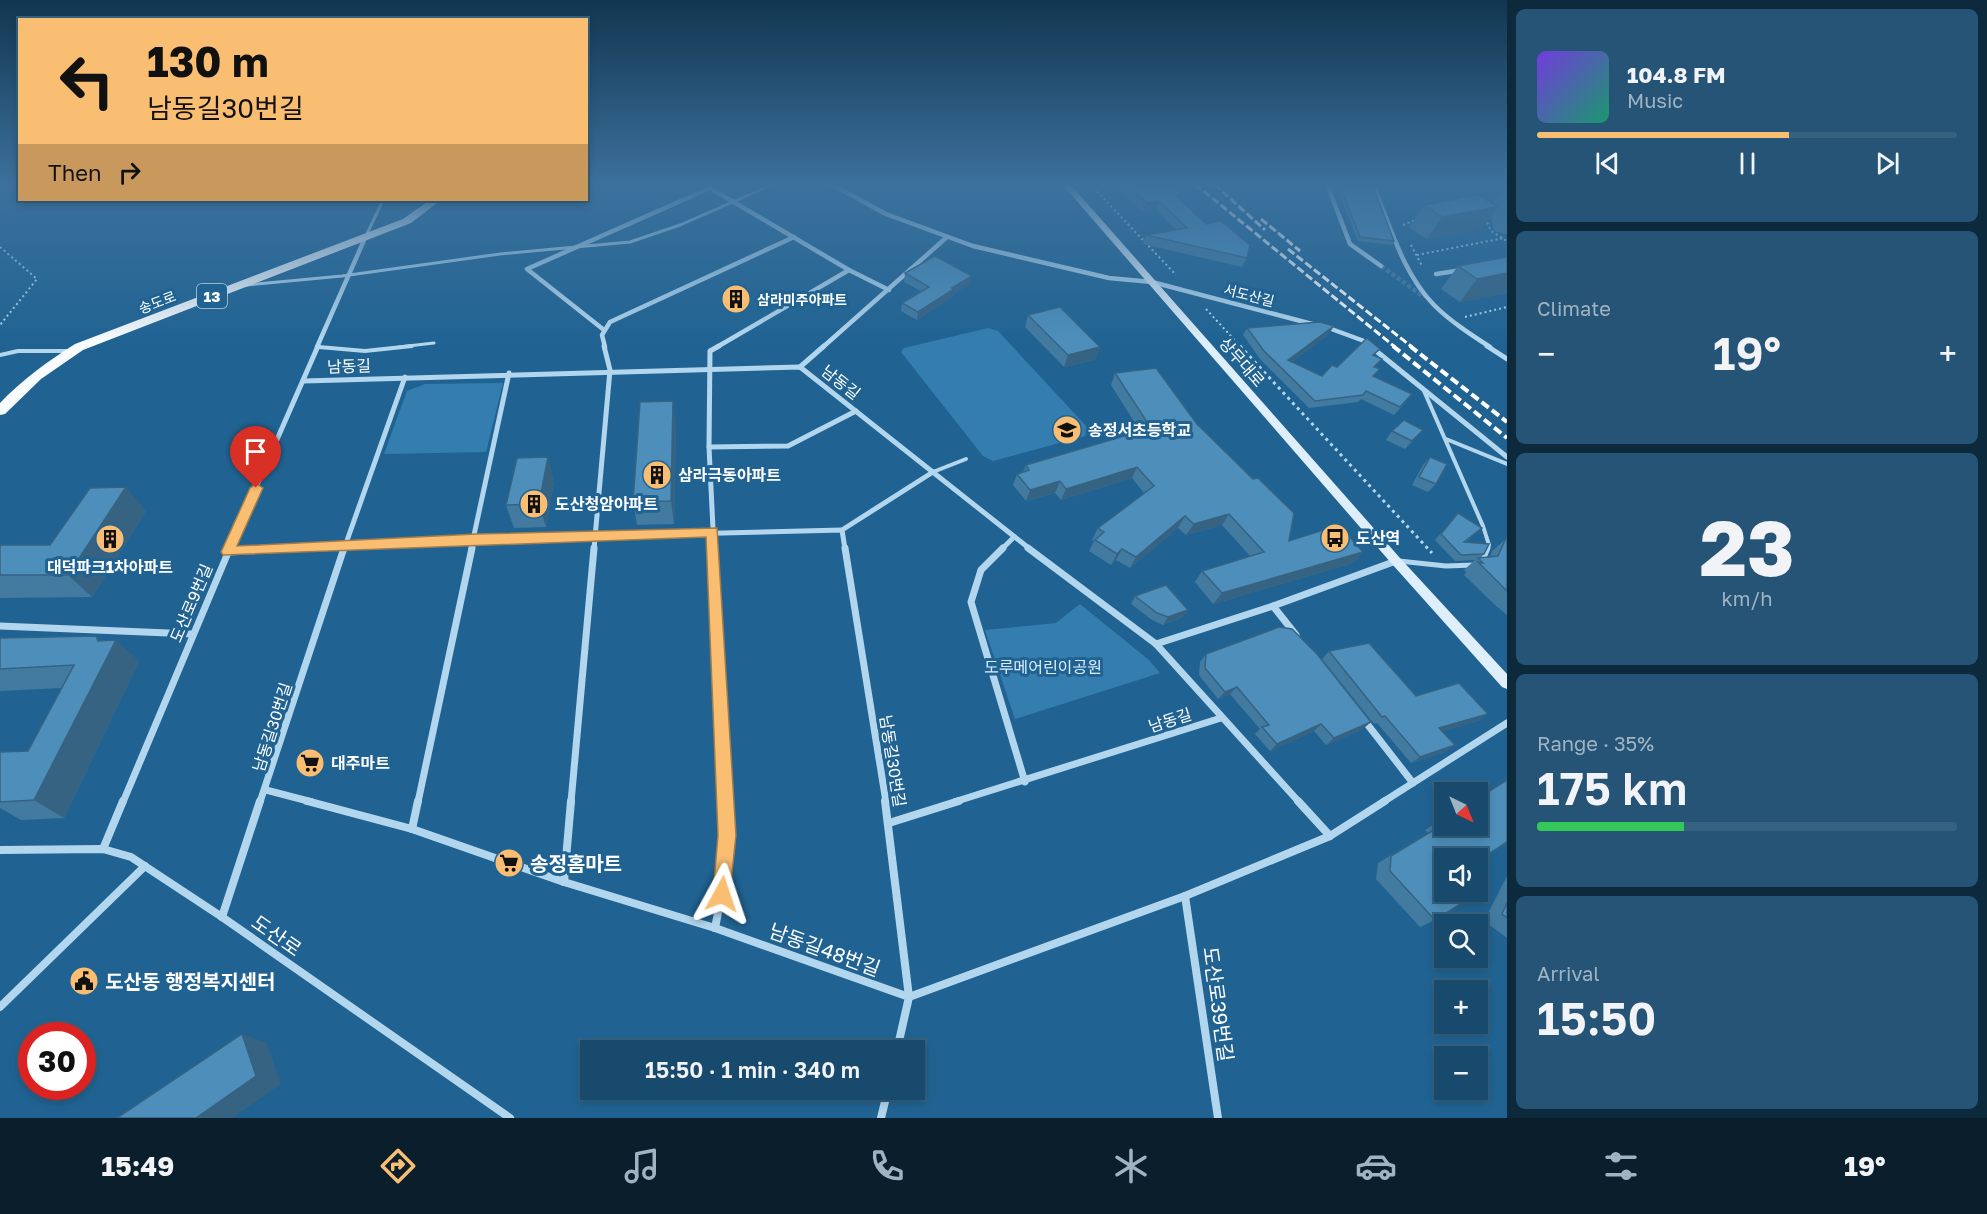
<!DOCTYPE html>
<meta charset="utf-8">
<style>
body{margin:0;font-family:"Golos Text","Noto Sans KR",sans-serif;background:#255476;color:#f1f3f6;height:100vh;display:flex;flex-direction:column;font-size:22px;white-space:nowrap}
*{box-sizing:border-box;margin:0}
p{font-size:20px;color:#9fb3c2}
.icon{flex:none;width:33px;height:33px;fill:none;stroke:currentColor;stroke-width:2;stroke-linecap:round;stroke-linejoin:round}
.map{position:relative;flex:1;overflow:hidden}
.side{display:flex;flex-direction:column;gap:9px;padding:9px;background:#0d293c;width:480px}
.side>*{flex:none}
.banner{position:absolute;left:18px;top:18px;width:570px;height:183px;border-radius:0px;box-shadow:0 3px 9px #0003,0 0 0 2px #366281;background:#fabe73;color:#111;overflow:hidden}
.needle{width:39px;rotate:137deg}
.buttons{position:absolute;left:1434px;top:782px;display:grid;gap:12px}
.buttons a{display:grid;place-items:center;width:54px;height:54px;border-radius:0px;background:#184a6e;box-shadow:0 3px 9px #0003,0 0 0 2px #366281;font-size:30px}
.speed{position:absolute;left:18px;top:1022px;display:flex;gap:12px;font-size:30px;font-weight:700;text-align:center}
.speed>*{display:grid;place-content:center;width:78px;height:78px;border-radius:50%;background:#184a6e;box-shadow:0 3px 9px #0003,0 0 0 2px #366281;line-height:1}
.speed .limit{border:9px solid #d22;background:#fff;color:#111}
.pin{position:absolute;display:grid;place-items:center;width:51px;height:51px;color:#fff;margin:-62px -26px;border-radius:50% 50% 50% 0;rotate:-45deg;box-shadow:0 0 6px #0007}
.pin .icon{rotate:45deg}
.me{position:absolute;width:66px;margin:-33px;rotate:5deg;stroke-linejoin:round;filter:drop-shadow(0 0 4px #0008)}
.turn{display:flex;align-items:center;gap:21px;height:126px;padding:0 30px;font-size:27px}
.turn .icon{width:78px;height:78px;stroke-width:2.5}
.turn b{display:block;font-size:42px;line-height:51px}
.then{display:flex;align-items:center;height:57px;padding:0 30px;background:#0003;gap:12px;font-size:22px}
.big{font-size:45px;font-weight:600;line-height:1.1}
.side .widget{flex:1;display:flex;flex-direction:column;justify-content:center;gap:9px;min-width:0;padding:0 21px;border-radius:9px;background:#255476}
.side .dial{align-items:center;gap:0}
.dial b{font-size:78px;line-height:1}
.song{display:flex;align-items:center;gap:18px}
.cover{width:72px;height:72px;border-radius:9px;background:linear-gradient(135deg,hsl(260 70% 55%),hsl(160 70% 35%))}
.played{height:6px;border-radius:3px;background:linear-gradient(90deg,#fabe73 60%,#366281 60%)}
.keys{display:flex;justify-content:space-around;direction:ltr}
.heat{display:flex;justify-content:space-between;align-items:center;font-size:33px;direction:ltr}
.charge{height:9px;border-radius:4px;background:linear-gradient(90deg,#34c759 35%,#366281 0)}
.trip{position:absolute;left:580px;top:1040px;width:345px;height:60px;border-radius:0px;background:#184a6e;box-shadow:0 3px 9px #0003,0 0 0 2px #366281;font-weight:600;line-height:60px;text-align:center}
.tab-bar{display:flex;height:96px;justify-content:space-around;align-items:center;background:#0a1e2c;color:#9fb3c2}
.tab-bar .icon{width:42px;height:42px}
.tab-bar .selected{color:#fabe73}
.tab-bar b{font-size:27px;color:#f1f3f6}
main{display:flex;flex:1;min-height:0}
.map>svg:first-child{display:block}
</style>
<main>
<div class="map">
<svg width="1507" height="1118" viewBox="0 0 1507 1118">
<rect width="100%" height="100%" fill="#206392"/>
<g fill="#347eaf">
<polygon points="988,328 998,331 1088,428 1085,436 993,461 983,456 901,352 904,348"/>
<polygon points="503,383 486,452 384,454 407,391 425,384"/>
<polygon points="1080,604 1149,660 1160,673 1015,719 985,630 1056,623"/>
</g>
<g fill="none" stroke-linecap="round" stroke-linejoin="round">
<polyline stroke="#417aa2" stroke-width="4.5" stroke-dasharray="4.5 2" stroke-linecap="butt" points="1381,266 1424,297"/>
<g stroke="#b2d6ed" stroke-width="2" stroke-dasharray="2 3" stroke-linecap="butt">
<polyline points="1090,184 1176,275"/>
<polyline points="1485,218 1491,231 1507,241"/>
<polyline points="1403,225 1418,219"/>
<polyline points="1411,245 1422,266"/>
<polyline points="0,247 37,279 0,325"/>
<polyline points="1417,255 1504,238"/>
<polyline points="1206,309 1241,347"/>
<polyline points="1465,317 1507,307"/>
</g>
<polyline stroke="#b2d6ed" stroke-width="3" stroke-dasharray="3 4" stroke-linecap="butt" points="1240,346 1432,553"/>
<g stroke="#b2d6ed" stroke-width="3">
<polyline points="365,238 383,200"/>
<polyline points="247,285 342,276 500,254 630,242 680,225 774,184"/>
<polyline points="399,347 434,343"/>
</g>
<g stroke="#b2d6ed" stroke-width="4">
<polyline points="319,347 365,351 412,346"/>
<polyline points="0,355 18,351 69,351"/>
<polyline points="1424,391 1483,526 1489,545 1487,549"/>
<polyline points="1446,439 1507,464"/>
<polyline points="933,472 966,459"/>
</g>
<g stroke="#b2d6ed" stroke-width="5">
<polyline points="1483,560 1488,548"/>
<polyline points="1399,561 1446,566 1474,565"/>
</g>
<g stroke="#b2d6ed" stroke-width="4.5">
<polyline points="831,184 886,214 973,246 1109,278 1152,282 1316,325"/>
<polyline points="1327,184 1350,244 1381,266"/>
<path d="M1373,184C1390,225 1402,272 1434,305C1450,321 1470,334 1490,347"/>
<polyline points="1436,274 1462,270"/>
<polyline points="1326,327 1364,341 1371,347"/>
<polyline points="604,330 527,269 710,188 849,270 889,290"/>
<polyline points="317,347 365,238"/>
<polyline points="605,347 602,335 610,322 794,237"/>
<polyline points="717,347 849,270"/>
<polyline points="823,347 947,237"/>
</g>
<g stroke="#b2d6ed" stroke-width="5">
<polyline points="1370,346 1507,457"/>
<polyline points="1487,346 1507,359"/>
<polyline points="800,367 824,346"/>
<polyline points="304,381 800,367 1030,549"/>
<polyline points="709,447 788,446 856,411"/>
<polyline points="842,530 933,472"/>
<polyline points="229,549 318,346"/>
<polyline points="278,549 476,539 842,530 845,549"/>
<polyline points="344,549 405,377"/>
<polyline points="471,549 509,373"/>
<polyline points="594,549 610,370 604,346"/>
<polyline points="714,549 709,447 710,351 719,346"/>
<polyline points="1002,549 1014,537"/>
</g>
<g stroke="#b2d6ed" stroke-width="7">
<polyline points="714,548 725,802"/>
<polyline points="845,548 886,802"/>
<polyline points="1003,548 981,570 971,602 1025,782"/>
<polyline points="1028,548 1156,644 1299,802"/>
<polyline points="228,552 307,548"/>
<polyline points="0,626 192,634"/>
<polyline points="1296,635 1273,606 1396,561"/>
<polyline points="1156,644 1273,606"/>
<polyline points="1364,720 1413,783"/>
<polyline points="266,790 312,802"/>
<polyline points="123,802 230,548"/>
<polyline points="260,802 344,548"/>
<polyline points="418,802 472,548"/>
<polyline points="571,802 594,548"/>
<polyline points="954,802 1221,718"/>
<polyline points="1383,802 1507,723"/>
</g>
<g stroke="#b2d6ed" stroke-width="8">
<polyline points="307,801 412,829 564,882 715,928 909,997 1185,896 1330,836 1385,801"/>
<polyline points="885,801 909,997 897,1050"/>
<polyline points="1298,801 1330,836"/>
<polyline points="889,823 959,801"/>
<polyline points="412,829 418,801"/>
<polyline points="103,849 123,801"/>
<polyline points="0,850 103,849 131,857 222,917 510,1118"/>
<polyline points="564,882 571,801"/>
<polyline points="1185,896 1218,1118"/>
<polyline points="222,917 260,801"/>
<path d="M715,928C724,886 727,844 725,801"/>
<polyline points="0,1007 145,866"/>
<polyline points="881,1118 888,1089"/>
</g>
<polygon fill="#deeefa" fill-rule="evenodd" points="1062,184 1070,184 1400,558 1507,674 1507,689 1502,687 1392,564"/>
<path fill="#f8fcff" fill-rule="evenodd" d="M430,200H441L411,223L83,350L41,379L5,414L0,415V403C22,380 48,361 75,344L403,219Z"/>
<g stroke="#fff" stroke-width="3" stroke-dasharray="8 3" stroke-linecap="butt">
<polyline points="1195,184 1395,347"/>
<polyline points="1214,184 1265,230"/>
<polyline points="1261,219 1300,251"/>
<polyline points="1288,249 1412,347"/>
</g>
<g stroke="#fff" stroke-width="4" stroke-dasharray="9 4" stroke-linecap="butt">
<polyline points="1393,346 1507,438"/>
<polyline points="1410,346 1507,422"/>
</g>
</g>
<g fill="#427aa0">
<polygon points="1114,184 1172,184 1180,199 1206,224 1247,258 1242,267 1143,244 1146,235 1176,230 1156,209 1142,211"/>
<polygon points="1335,184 1372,184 1394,241 1392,245 1358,241"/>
<polygon points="1506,184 1507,185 1507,234 1494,231 1491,216 1481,229 1427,239 1409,228 1424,205 1492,203"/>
<polygon points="1507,257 1507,293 1460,302 1441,289 1458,266"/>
<polygon points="905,273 970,284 953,294 952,297 917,320 901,311 902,303 921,291 904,282"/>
<polygon points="1028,315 1100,347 1095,360 1064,367 1025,327"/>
<polygon points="1247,328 1329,334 1292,362 1322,376 1337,367 1375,356 1376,368 1374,377 1406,402 1394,415 1361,399 1358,402 1309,408 1260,359 1243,335"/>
<polygon points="1115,373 1197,424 1289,541 1363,552 1353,563 1213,604 1195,582 1202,571 1250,556 1222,525 1186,535 1178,528 1130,568 1116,560 1111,565 1089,551 1094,541 1092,540 1098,528 1144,493 1132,478 1061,500 1055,493 1026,501 1013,485 1017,474 1023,472 1026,465 1140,431 1111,385"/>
<polygon points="676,425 674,524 637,525 633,502"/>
<polygon points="1423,430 1405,449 1386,440 1392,431"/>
<polygon points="1430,457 1436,484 1428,492 1412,485 1423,465"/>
<polygon points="554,481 546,527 514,528 506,505"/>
<polygon points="146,511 92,597 0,598 0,545 50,545"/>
<polygon points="1458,513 1475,534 1466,542 1484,554 1481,557 1490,557 1492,551 1507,538 1507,615 1495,605 1464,575 1466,573 1464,570 1475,560 1455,561 1435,540"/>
<polygon points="1135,596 1183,617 1163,625 1152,620 1131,604"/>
<polygon points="0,638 101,641 139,661 64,818 21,820 0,808 0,752 28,751 62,688 0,691"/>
<polygon points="1329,651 1416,696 1488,714 1478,721 1442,731 1445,752 1411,763 1377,723 1374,724 1322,659"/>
<polygon points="1206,654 1363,729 1326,745 1314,731 1270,751 1255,734 1260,729 1230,694 1218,699 1199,675 1200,662"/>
<polygon points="1444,818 1444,858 1435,920 1420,927 1376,879 1378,863 1428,833 1425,830"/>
<polygon points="1507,876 1507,938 1484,921"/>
</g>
<g fill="#366382">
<polygon points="1159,201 1156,209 1142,211 1146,202"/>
<polygon points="1498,207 1481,229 1427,239 1442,217"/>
<polygon points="1507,273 1507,293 1460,302 1477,279"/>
<polygon points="972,276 970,284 953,294 952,297 917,320 918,312 952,288"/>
<polygon points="1334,326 1329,334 1284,368 1288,360"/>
<polygon points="1100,347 1095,360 1064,367 1068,355"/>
<polygon points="673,401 676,425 674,524 671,501"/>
<polygon points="548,457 554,481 546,527 539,504"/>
<polygon points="1137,467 1132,478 1061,500 1066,489"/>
<polygon points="1060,481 1055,493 1026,501 1030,490"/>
<polygon points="126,487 146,511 92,597 68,575"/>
<polygon points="1229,514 1222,525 1186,535 1194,524"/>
<polygon points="1185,516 1178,528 1130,568 1136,557"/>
<polygon points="1122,549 1116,560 1111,565 1117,554"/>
<polygon points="1363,552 1353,563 1213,604 1222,593"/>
<polygon points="1188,610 1183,617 1163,625 1168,617"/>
<polygon points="96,636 111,650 116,640 139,661 64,818 34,800 98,641"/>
<polygon points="1237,687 1230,694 1218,699 1225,692"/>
<polygon points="1488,714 1478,721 1430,735 1439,728"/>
<polygon points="1371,722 1363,729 1326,745 1334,738"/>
<polygon points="1321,724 1314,731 1270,751 1277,744"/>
<polygon points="1455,745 1445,752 1411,763 1420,757"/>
<polygon points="242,1034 267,1043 281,1084 232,1118 196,1118"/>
</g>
<g fill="#4d8eba" stroke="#366382" stroke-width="1.5">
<polygon points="1126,184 1172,184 1182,194 1175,195 1206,224 1221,221 1250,245 1247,258 1146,235 1187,228 1159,201 1146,202"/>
<polygon points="1339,184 1372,184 1394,241 1360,237"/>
<polygon points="1478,195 1498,207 1442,217 1424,205"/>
<polygon points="935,256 972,276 952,288 954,289 918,312 902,303 929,287 905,273"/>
<polygon points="1507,257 1507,273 1477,279 1458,266"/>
<polygon points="1060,307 1100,347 1068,355 1028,315"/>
<polygon points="1320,322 1334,326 1288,360 1322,376 1332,365 1337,367 1367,338 1380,349 1373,355 1382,359 1374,367 1380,369 1373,376 1412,394 1400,407 1366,391 1363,395 1315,401 1264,351 1247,328"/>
<polygon points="1156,368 1197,424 1253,479 1258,478 1294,513 1289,541 1339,525 1363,552 1222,593 1202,571 1264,552 1229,514 1194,524 1185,516 1136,557 1122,549 1117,554 1095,540 1104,532 1098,528 1154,486 1137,467 1066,489 1060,481 1030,490 1017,474 1029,470 1026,465 1151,428 1115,373"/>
<polygon points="673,401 671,501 633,502 640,402"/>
<polygon points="1404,420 1423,430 1412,441 1392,431"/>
<polygon points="548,457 539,504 506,505 517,458"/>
<polygon points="1430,457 1447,464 1436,484 1419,477"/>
<polygon points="126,487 68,575 0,575 0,545 50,545 90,488"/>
<polygon points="1458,513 1482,528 1464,542 1489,544 1484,554 1461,555 1441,534"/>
<polygon points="1506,538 1507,538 1507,591 1478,562 1483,563 1478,558 1498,556"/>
<polygon points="1166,585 1188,610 1168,617 1157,613 1135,596"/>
<polygon points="1279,627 1292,629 1317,654 1371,722 1334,738 1321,724 1277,744 1262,727 1269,725 1237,687 1225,692 1205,668 1206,654"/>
<polygon points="96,636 98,641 116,640 34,800 0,802 0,752 28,751 74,665 0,669 0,638"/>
<polygon points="1369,643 1416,696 1459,683 1488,714 1439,728 1455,745 1420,757 1385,716 1382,717 1329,651"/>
<polygon points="1507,780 1507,842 1478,861 1478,858 1444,858 1444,891 1478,891 1478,876 1488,887 1435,920 1390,871 1391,856 1442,825 1439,821 1444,818 1444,825 1478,825 1478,798"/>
<polygon points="1507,903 1507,918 1502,914"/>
<polygon points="242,1034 256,1076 196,1118 117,1118"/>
</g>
<linearGradient id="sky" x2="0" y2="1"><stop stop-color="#123650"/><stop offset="0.54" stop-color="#3c719d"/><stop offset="1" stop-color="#3c719d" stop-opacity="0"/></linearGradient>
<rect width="1507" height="341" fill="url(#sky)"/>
<polygon fill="#fabe73" stroke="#a27c4b" stroke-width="1.5" points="256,483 263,488 237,546 476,534 717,528 736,835 729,901 722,903 716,901 713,894 718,835 706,537 223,555 221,552 250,488"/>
<defs>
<g id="building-disc" transform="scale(1.5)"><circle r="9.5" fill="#fabe73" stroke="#206392"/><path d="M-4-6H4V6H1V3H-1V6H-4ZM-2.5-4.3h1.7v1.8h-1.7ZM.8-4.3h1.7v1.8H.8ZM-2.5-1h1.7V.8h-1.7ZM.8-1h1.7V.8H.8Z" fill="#111"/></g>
<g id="school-disc" transform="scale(1.5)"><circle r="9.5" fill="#fabe73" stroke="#206392"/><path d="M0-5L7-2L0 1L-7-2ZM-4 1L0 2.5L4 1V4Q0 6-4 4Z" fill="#111"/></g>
<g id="bus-disc" transform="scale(1.5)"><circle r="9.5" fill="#fabe73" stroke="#206392"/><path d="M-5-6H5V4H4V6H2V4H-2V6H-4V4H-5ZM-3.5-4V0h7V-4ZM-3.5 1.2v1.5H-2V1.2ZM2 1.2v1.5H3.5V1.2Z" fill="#111"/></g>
<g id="supermarket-disc" transform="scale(1.5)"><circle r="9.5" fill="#fabe73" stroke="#206392"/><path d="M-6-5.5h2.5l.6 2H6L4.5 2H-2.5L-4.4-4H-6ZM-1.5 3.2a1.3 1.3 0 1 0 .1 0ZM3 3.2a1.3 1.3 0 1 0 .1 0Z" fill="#111"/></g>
<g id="civic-disc" transform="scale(1.5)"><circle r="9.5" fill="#fabe73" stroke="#206392"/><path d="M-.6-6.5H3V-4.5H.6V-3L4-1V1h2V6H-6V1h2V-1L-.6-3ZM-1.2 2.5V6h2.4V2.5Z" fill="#111"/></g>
</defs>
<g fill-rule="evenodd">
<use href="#building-disc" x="736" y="299"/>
<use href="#school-disc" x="1067" y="430"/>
<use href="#building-disc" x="657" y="475"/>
<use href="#building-disc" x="534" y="504"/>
<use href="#bus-disc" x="1335" y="538"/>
<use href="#building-disc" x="110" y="539"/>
<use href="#supermarket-disc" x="310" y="763"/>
<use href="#supermarket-disc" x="509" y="863"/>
<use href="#civic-disc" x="84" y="981"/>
</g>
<g text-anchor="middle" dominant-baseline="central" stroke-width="6" stroke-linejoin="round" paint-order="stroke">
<g font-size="14" fill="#fff" stroke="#206392">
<text transform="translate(1249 295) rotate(14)">서도산길</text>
<text transform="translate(157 302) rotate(-21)">송도로</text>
</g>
<g font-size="14" font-weight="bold" fill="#fff" stroke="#206392" text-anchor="start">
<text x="757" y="299">삼라미주아파트</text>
</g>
<rect fill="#206392" stroke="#bcd0de" stroke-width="1.5" x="197" y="284" width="30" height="24" rx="4.5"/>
<g font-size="15" font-weight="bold" fill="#fff">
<text x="212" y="296">13</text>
</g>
<g font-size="16" fill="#fff" stroke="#206392">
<text transform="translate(1242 362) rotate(49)">상무대로</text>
<text transform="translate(349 366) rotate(-2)">남동길</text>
<text transform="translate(841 382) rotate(38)">남동길</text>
<text transform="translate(191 603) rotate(-67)">도산로9번길</text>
<text transform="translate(1170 720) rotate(-18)">남동길</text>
<text transform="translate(272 727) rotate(-72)">남동길30번길</text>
<text transform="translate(893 761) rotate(81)">남동길30번길</text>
</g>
<g font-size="16" font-weight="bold" fill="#fff" stroke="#206392" text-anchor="start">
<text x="1088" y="430">송정서초등학교</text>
<text x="678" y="475">삼라극동아파트</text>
<text x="555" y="504">도산청암아파트</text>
<text x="1356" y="538">도산역</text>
<text x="110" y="567" text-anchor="middle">대덕파크1차아파트</text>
<text x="331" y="763">대주마트</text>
</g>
<g font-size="16" fill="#d8ecf9" stroke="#206392">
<text x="1043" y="667">도루메어린이공원</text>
</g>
<g font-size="20" font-weight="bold" fill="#fff" stroke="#206392" text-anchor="start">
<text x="530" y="863">송정홈마트</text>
<text x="105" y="981">도산동 행정복지센터</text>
</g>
<g font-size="20" fill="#fff" stroke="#206392">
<text transform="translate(277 935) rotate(35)">도산로</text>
<text transform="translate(825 949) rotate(20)">남동길48번길</text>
<text transform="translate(1219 1004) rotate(82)">도산로39번길</text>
</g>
</g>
</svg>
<div class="buttons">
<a><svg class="needle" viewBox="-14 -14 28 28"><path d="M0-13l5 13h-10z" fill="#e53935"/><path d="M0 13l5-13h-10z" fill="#9fb3c2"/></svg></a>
<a><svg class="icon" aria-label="sound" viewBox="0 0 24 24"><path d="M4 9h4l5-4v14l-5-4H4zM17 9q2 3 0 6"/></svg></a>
<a><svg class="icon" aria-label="search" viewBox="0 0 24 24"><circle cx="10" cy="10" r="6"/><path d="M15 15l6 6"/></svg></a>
<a>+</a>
<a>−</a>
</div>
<div class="speed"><div class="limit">30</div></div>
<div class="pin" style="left:256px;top:488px;background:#d93025"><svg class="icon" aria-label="arrive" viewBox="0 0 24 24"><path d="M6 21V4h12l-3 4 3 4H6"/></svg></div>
<svg class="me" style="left:722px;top:894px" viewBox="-20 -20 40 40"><path d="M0-17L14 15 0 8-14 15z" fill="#fabe73" stroke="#fff" stroke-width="4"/></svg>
<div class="trip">15:50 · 1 min · 340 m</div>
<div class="banner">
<div class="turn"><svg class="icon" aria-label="left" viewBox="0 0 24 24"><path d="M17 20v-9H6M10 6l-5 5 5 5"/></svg><div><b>130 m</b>남동길30번길</div></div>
<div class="then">Then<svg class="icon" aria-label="right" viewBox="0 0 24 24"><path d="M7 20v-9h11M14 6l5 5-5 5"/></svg></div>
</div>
</div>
<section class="side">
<div class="widget">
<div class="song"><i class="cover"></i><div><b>104.8 FM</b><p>Music</p></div></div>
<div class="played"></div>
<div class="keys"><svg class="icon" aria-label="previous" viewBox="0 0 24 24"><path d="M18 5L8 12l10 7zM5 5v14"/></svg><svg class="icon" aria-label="pause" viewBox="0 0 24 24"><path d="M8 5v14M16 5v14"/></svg><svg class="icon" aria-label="next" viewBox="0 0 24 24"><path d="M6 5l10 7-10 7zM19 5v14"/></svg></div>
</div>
<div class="widget"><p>Climate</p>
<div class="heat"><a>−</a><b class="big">19°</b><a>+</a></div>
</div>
<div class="widget dial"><b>23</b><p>km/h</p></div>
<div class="widget"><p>Range · 35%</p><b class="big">175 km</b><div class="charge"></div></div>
<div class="widget"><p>Arrival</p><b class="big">15:50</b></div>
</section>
</main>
<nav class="tab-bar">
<b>15:49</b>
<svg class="icon selected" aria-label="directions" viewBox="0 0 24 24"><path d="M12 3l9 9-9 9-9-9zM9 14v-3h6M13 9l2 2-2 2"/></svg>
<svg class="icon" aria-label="music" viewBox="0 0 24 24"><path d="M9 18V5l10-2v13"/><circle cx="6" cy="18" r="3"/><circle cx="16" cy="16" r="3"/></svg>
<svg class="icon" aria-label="phone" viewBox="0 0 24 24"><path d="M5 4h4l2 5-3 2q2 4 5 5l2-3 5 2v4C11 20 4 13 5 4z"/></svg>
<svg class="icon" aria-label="climate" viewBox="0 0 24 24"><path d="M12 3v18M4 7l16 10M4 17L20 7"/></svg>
<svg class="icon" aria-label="car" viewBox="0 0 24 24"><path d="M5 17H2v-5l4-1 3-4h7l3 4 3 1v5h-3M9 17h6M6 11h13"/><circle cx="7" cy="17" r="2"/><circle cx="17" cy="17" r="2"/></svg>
<svg class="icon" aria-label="filters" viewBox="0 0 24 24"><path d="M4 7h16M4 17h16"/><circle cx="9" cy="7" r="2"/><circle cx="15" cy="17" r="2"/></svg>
<b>19°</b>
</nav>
